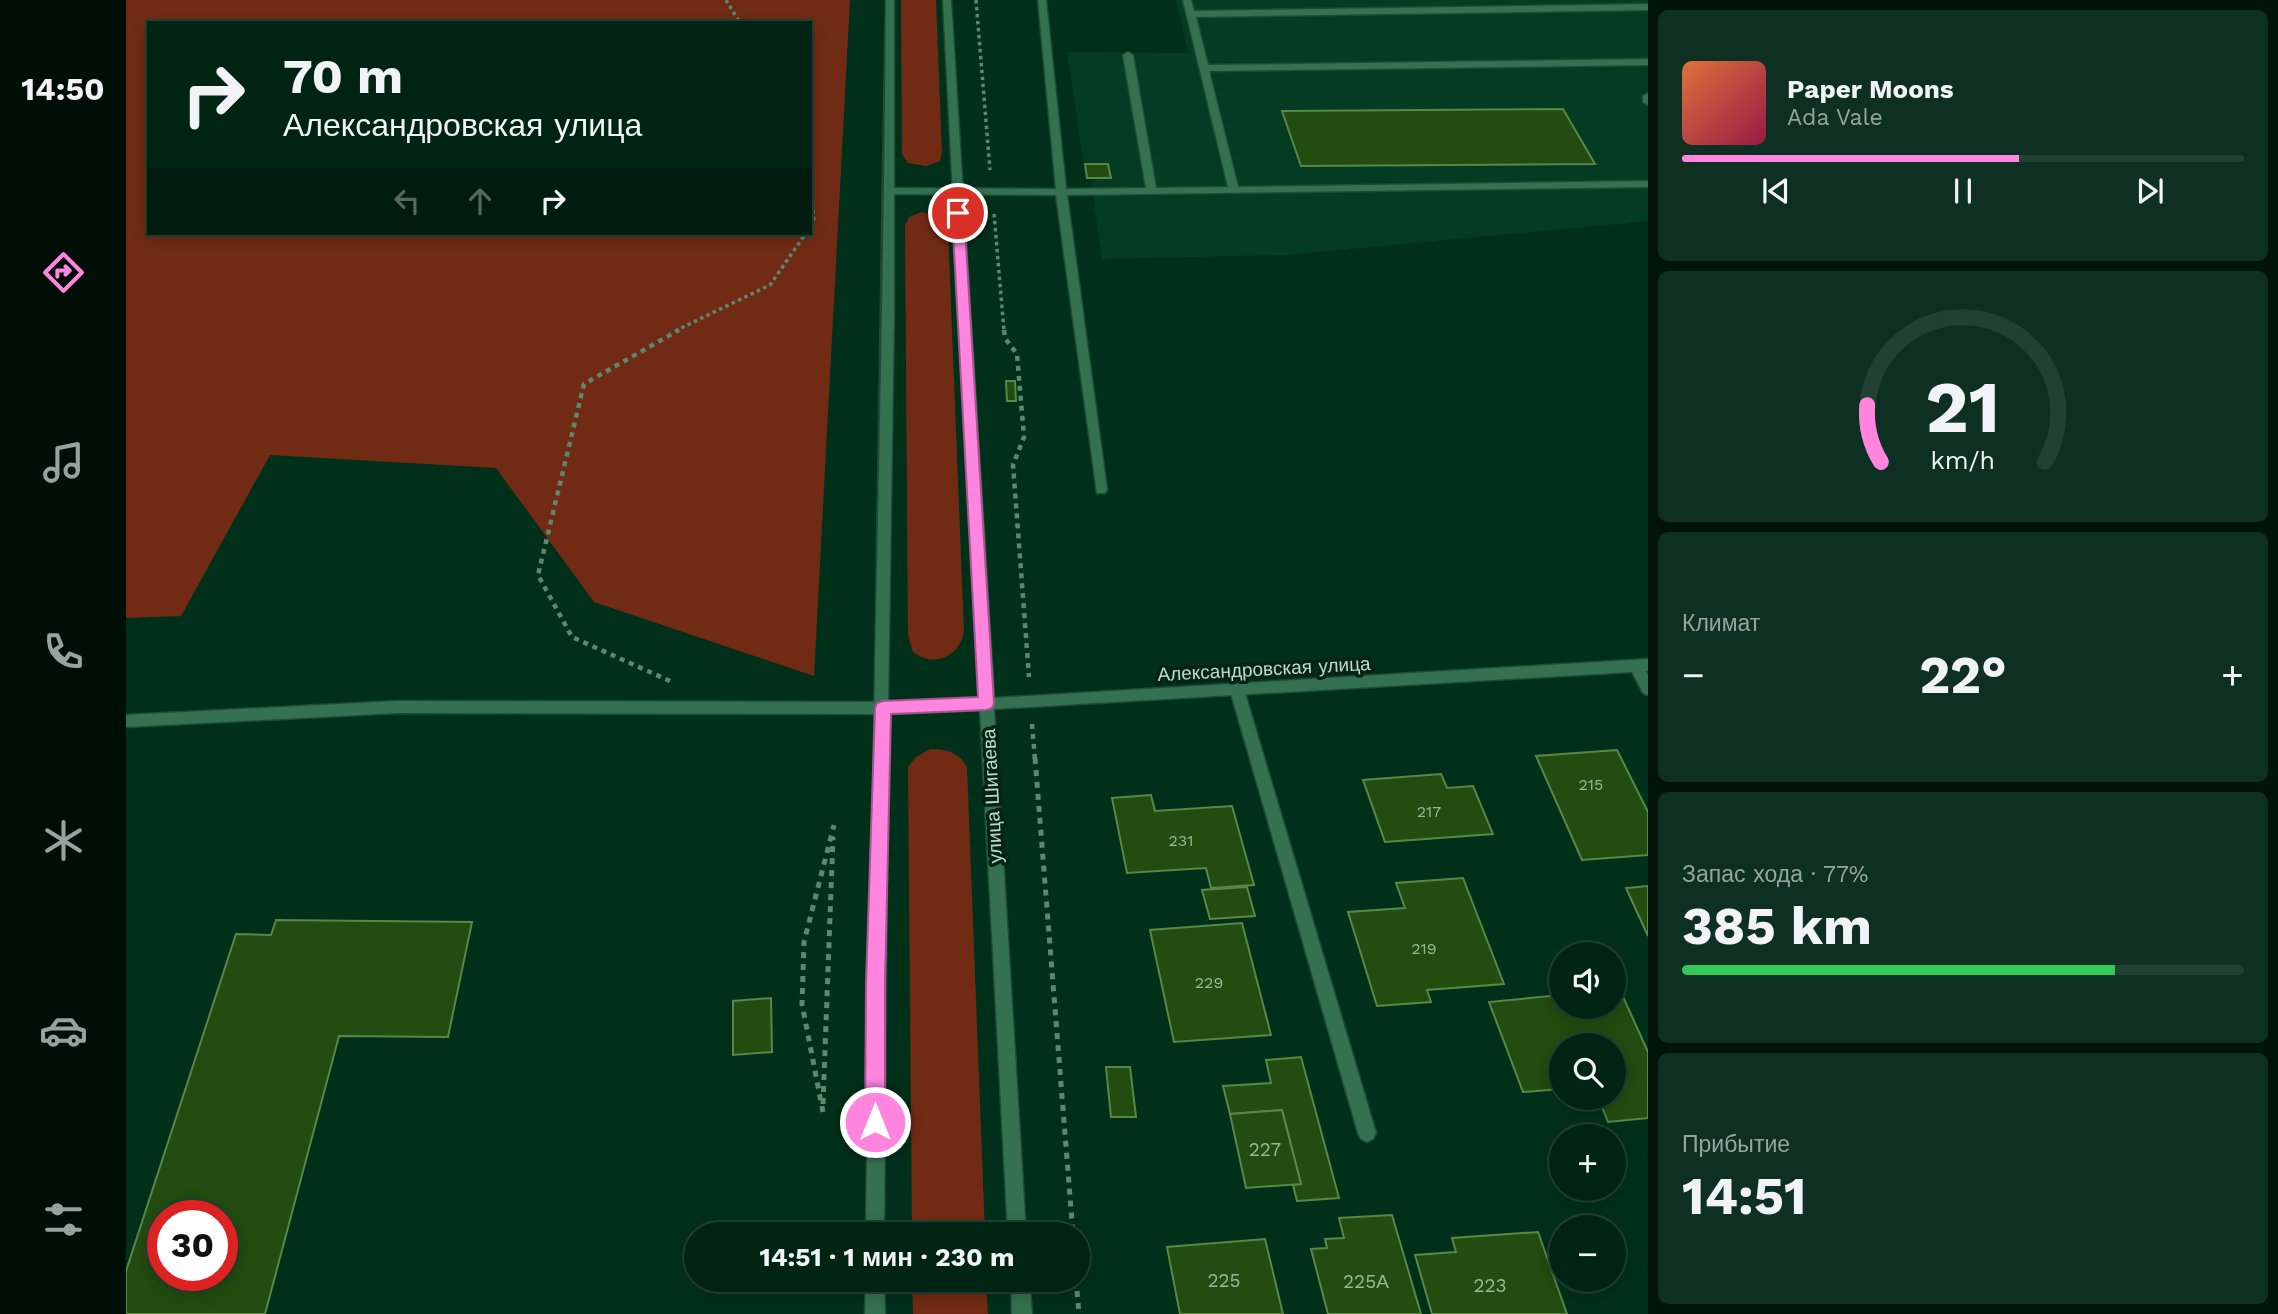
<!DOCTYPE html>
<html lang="ru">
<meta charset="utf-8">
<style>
body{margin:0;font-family:"Work Sans",sans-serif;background:#0e3022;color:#f1f3f6;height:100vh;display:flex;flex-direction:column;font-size:26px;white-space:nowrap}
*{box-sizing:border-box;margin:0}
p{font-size:23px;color:#95a4a0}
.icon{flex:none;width:38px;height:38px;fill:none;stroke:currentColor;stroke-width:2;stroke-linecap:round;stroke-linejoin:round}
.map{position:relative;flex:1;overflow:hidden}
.side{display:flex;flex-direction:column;gap:10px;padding:10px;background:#00140b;width:630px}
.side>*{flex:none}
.guide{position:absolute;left:21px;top:21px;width:665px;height:214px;border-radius:0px;box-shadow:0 4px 18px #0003,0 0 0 2px #224134;background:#002414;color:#f1f3f6;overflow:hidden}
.controls{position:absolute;left:1423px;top:942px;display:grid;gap:14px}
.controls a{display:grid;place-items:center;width:77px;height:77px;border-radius:50%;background:#002414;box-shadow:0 4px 18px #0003,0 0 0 2px #224134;font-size:35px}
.speed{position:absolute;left:21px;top:1200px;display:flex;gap:14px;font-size:35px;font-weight:700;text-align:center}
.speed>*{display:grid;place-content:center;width:91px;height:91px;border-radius:50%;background:#002414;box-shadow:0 4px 18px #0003,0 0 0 2px #224134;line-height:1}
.speed .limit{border:10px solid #d22;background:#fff;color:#111}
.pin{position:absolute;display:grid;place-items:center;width:60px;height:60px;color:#fff;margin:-30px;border:4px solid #fff;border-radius:50%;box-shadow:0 2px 7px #0007}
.me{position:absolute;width:77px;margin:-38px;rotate:0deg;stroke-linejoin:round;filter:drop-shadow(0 0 5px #0008)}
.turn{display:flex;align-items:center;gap:24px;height:147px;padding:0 21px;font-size:32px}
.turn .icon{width:91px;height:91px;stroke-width:2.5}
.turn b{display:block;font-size:49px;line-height:60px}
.lanes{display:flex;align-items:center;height:66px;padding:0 21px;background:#0003;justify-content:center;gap:35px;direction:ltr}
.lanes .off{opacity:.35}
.big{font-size:52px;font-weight:700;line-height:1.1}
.side .tile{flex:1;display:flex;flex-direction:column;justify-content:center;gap:10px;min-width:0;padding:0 24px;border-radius:10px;background:#0e3022}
.side .dial{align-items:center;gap:0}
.dial svg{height:182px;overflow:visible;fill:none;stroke:#224134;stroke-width:7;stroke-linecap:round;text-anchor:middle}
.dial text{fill:#f1f3f6;stroke:none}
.song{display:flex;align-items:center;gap:21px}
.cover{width:84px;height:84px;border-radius:10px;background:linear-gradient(135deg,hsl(20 70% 55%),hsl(340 70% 35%))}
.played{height:7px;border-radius:4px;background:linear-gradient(90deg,#ff85df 60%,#224134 60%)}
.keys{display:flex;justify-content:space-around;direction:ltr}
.heat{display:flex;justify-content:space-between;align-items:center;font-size:38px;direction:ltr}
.charge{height:10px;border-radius:5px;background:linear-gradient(90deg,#34c759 77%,#224134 0)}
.trip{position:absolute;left:558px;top:1222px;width:406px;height:70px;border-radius:35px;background:#002414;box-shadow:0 4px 18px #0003,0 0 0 2px #224134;font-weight:700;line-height:70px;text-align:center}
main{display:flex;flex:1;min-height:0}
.menu{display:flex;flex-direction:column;width:126px;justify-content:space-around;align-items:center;background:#000e08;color:#95a4a0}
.menu .icon{width:49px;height:49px}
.menu .on{color:#ff85df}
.menu b{font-size:32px;color:#f1f3f6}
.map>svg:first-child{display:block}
</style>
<main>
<nav class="menu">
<b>14:50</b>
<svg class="icon on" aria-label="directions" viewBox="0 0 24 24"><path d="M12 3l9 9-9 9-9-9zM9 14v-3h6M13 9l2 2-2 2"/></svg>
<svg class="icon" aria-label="music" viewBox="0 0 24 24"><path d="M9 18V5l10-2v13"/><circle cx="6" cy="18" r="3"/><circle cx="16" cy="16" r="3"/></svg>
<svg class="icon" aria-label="phone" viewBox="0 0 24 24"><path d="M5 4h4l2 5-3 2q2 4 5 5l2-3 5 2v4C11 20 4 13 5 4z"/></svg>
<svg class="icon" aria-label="climate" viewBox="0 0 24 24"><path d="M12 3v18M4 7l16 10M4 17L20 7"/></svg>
<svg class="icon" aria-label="car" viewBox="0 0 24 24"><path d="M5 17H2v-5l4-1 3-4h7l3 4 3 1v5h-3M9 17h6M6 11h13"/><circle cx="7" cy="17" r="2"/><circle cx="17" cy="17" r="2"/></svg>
<svg class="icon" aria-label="filters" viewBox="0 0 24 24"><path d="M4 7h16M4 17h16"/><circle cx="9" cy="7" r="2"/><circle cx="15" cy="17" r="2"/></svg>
</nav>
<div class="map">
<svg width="1522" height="1314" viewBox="0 0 1522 1314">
<rect width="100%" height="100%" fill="#00301a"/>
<polygon fill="#043b23" points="1050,0 1522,0 1522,221 1161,255 976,259 965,179 960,179 941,52 1062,53"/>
<g fill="#712b14" fill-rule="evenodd">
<path d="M0,0H724L688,676L468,602L370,468L144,455L55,616L0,618ZM23,23H684V233H23Z"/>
<polygon points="775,0 810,0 816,153 814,161 800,166 782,163 776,154"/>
<path d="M796,212L816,217L822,229L838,632C833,657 808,668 787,652L782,636L779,226L783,217Z"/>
<path d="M804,749C821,749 832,752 841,767L859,1234H786L782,767L790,757Z"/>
<polygon points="786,1279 860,1279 862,1314 787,1314"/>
</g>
<g fill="#224c10" stroke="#588747" stroke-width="2" fill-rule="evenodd">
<polygon points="1437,109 1469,164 1175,166 1156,111"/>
<polygon points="959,164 982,164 985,178 961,178"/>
<polygon points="880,381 889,381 890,401 881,401"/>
<polygon points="1491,750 1522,812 1522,855 1456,860 1410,756"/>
<polygon points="1315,774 1321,788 1347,786 1367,834 1259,842 1237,780"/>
<polygon points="1025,795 1029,811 1106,806 1128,885 1085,888 1080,868 1001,873 986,798"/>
<polygon points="1337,878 1378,984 1301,990 1305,1002 1251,1006 1222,912 1279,908 1270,883"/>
<polygon points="1522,886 1522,936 1500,888"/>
<polygon points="1121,887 1129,916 1084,919 1076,890"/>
<path d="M150,920L346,922L322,1037L213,1036L139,1314H0V1271L110,934L145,935ZM37,1216H96V1276H37Z"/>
<polygon points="1116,923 1145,1035 1048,1042 1024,930"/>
<polygon points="1488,990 1494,990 1522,1052 1522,1118 1482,1122 1472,1097 1488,1097 1488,1045 1435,1045 1435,1089 1397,1092 1363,1002 1435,995 1435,1006 1488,1006"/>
<polygon points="645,998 646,1052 607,1055 607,1001"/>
<polygon points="1175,1057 1213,1198 1171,1201 1167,1185 1175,1184 1156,1110 1104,1114 1097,1086 1145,1083 1140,1060"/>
<polygon points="980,1067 1004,1067 1010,1117 985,1117"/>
<polygon points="1156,1110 1175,1184 1120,1188 1104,1114"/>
<polygon points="1266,1215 1295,1314 1202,1314 1185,1249 1201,1248 1199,1239 1218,1238 1213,1218"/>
<polygon points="1412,1232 1441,1314 1306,1314 1289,1255 1330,1252 1326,1238"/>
<polygon points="1139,1239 1157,1314 1054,1314 1041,1247"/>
</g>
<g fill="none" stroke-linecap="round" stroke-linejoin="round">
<g stroke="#1d4c36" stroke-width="3">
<g id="service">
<polygon points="912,0 920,0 940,189 1020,188 997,55 1002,52 1007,55 1030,188 1102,187 1057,0 1065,0 1068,11 1522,4 1522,10 1070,17 1082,65 1522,59 1522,65 1083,71 1112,187 1522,181 1522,187 941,195 981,490 979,493 971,493 930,195 765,194 760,191 765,188 930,189"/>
<polygon points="1522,93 1522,105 1517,102 1517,96"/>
<polygon points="1510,660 1515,662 1522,675 1522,695 1517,693 1503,666 1505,662"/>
<polygon points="1111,684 1116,686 1118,690 1250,1133 1247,1139 1241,1142 1235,1139 1232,1133 1104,690 1106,686"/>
<polygon points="271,701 757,702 762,704 764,708 762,712 757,714 271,713 0,727 0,715"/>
</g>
</g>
<g stroke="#1d4c36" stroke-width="3">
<g id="minor">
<path d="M760,0H768V308L762,702L853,698L817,0H825L868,698L1522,659V671L868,709L900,1234H882L854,710L762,714L758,1234H740C743,822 757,411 760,0Z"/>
<polygon points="740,1279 758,1279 759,1314 739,1314"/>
<polygon points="885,1279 903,1279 906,1314 886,1314"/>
</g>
</g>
<g stroke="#5c8870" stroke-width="3.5" stroke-dasharray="3.5 3.5" stroke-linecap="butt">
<polyline points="600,0 614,23"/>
<polyline points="850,0 864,170"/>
<polyline points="684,175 688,222 684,227"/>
<polyline points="868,214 878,331"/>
<polyline points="549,331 644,285 680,233"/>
</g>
<g stroke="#5c8870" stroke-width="4.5" stroke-dasharray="5 5" stroke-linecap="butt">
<polyline points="878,330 879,338 891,354 898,437 887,465 903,677"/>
<polyline points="544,681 446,637 412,575 458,384 553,330"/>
<polyline points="906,724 909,760"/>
</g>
<g stroke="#5c8870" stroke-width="5" stroke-dasharray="6 6" stroke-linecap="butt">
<polyline points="909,758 947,1234"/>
<polyline points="697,1104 707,837"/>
<polyline points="697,1112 676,1004 678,942 708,825"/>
<polyline points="950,1279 953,1314"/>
</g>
<use href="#service" fill="#347150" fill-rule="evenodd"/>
<use href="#minor" fill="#347150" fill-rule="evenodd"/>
</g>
<polygon fill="#ff85df" stroke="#a65691" stroke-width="2" points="832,209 838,213 868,704 866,708 860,710 765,714 759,983 759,1122 756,1130 749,1133 742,1130 739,1122 740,983 749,708 751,703 757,701 852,697 826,213"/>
<g text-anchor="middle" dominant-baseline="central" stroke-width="7" stroke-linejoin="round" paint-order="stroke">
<g font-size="16" fill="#92ba98">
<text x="1465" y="784">215</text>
<text x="1303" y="811">217</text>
<text x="1055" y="840">231</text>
<text x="1298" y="948">219</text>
<text x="1083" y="982">229</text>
</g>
<g font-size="19" fill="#b7dfc6" stroke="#082315">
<text transform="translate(1138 669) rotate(-3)">Александровская улица</text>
<text transform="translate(866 796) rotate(-93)">улица Шигаева</text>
</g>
<g font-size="19" fill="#92ba98">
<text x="1139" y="1149">227</text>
<text x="1098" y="1280">225</text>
<text x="1240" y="1281">225А</text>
<text x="1364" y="1285">223</text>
</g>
</g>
</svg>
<div class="controls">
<a><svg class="icon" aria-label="sound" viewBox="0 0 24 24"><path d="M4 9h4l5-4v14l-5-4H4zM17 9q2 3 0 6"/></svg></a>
<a><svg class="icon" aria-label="search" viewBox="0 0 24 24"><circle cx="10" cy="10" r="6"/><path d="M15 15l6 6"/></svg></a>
<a>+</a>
<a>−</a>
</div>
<div class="speed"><div class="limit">30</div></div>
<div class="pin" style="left:832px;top:213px;background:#d93025"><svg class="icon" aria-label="arrive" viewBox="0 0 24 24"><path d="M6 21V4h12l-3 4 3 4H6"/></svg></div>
<svg class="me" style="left:749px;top:1122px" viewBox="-20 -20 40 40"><circle r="17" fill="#ff85df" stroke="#fff" stroke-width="3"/><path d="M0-11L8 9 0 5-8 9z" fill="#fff"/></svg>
<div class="trip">14:51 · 1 мин · 230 m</div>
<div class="guide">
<div class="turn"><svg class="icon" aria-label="right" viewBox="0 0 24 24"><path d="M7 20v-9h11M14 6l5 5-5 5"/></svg><div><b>70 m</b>Александровская улица</div></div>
<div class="lanes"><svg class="icon off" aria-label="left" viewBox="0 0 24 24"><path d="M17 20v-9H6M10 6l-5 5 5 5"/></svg><svg class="icon off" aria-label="ahead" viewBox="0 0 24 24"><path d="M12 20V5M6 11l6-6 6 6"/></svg><svg class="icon" aria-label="right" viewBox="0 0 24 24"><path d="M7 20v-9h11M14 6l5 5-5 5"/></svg></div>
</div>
</div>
<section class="side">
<div class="tile">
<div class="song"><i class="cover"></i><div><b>Paper Moons</b><p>Ada Vale</p></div></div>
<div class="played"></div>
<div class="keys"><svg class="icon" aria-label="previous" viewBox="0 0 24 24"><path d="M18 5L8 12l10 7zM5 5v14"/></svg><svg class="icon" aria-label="pause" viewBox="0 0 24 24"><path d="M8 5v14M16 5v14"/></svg><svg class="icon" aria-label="next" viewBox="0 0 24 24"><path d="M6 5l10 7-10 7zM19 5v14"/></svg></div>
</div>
<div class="tile dial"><svg viewBox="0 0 100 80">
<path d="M14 69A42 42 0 1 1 86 69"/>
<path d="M14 69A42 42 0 0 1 8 44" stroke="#ff85df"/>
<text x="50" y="56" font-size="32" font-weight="700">21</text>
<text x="50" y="72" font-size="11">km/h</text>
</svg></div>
<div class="tile"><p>Климат</p>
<div class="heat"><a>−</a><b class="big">22°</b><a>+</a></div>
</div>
<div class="tile"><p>Запас хода · 77%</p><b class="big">385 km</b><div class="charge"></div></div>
<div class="tile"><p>Прибытие</p><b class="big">14:51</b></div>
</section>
</main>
